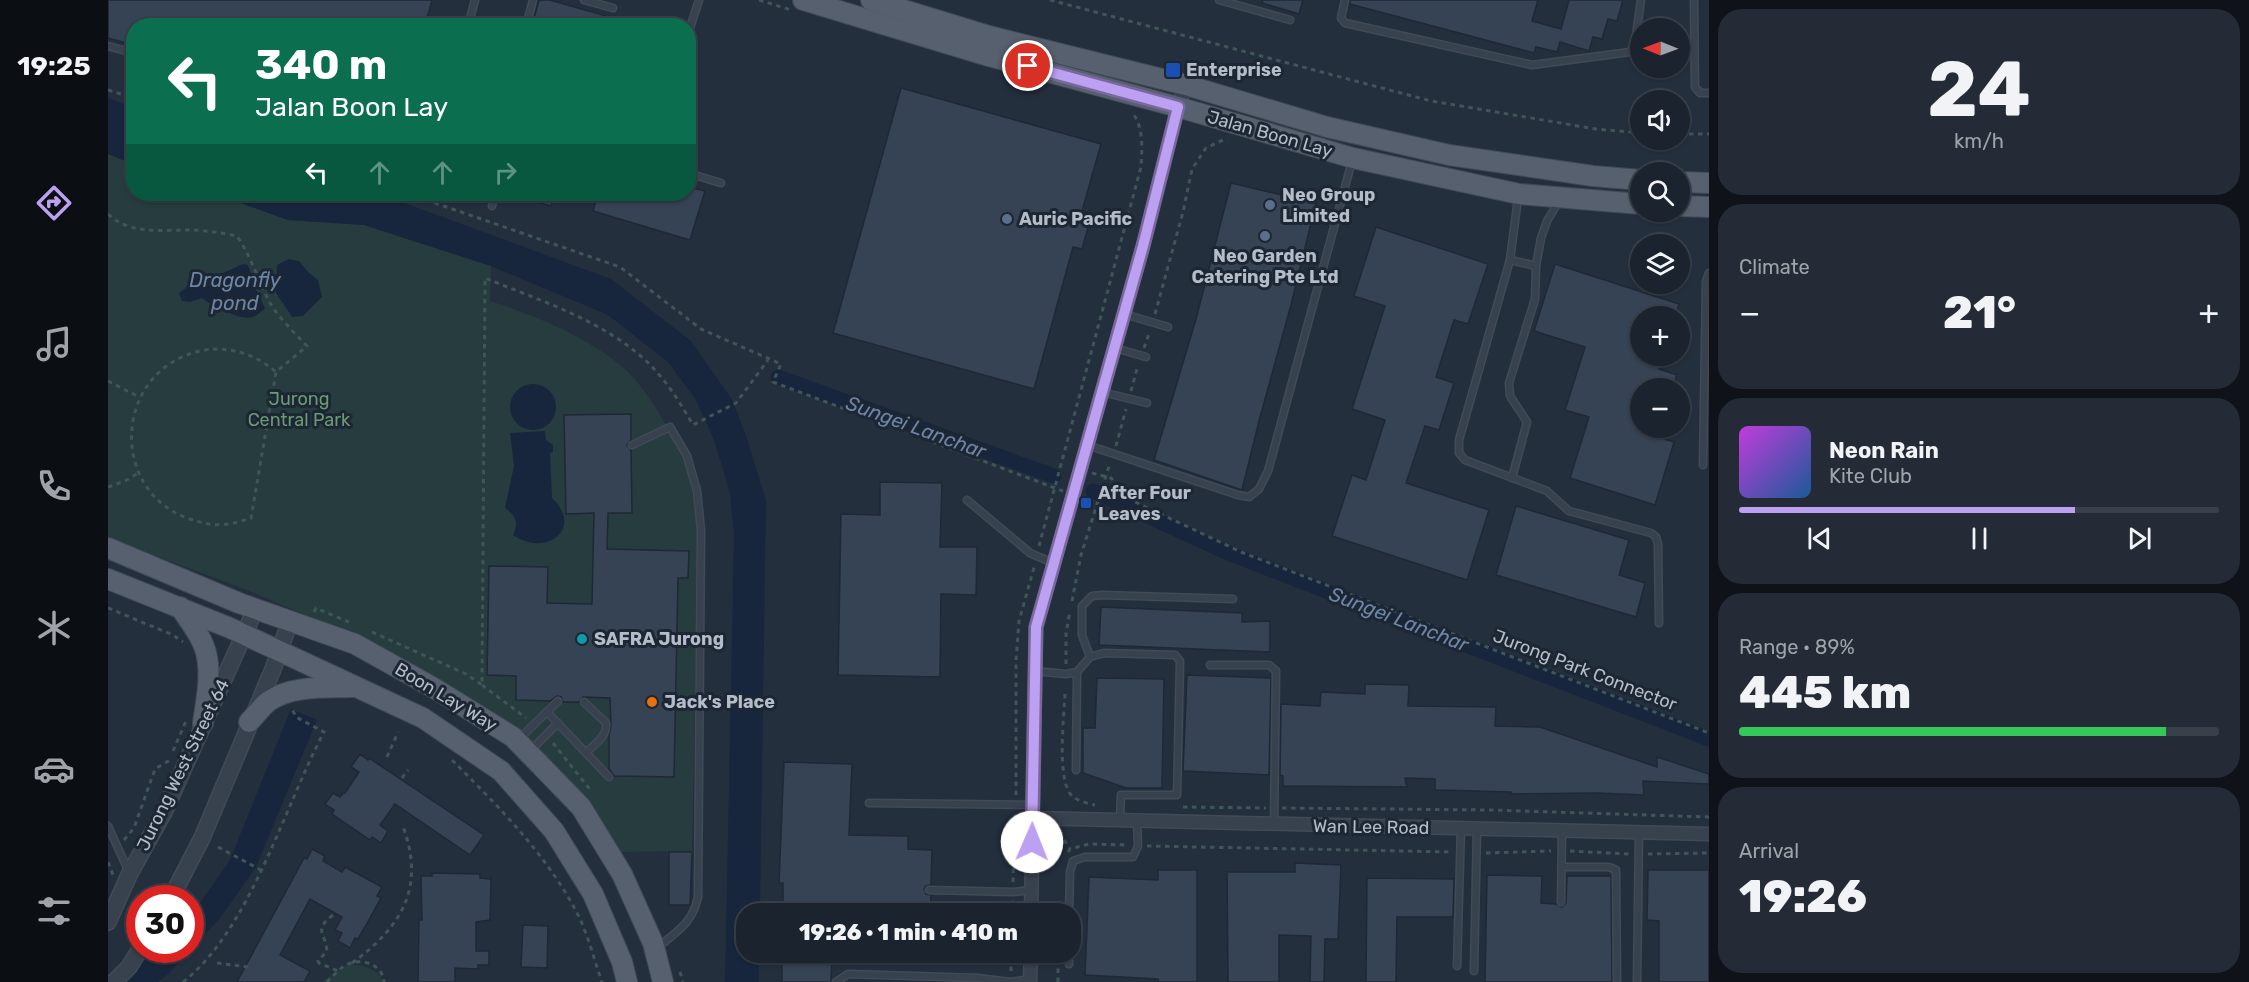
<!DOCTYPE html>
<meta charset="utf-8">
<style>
body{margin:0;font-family:Rubik,sans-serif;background:#242b36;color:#f1f3f6;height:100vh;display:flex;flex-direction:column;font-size:22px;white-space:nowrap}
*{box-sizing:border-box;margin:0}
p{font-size:20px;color:#a0a4aa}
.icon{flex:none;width:33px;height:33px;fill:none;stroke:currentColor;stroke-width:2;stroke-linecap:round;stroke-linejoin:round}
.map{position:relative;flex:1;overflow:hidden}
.sheet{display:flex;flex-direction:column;gap:9px;padding:9px;background:#0f1319;width:540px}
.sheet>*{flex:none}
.guide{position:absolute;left:18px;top:18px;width:570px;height:183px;border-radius:24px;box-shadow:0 2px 4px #0004,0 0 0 2px #39404a;background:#0b6e4f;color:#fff;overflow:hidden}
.needle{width:39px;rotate:271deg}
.buttons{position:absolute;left:1522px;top:18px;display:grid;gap:12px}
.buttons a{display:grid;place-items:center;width:60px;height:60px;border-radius:50%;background:#1b232e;box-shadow:0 2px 4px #0004,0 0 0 2px #39404a;font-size:30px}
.speed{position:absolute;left:18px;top:885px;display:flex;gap:12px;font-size:30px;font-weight:700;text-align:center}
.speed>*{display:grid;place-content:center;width:78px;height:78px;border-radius:50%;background:#1b232e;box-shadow:0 2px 4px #0004,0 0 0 2px #39404a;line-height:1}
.speed .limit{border:9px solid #d22;background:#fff;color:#111}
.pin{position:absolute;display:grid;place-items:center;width:51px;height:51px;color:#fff;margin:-26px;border:3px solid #fff;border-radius:50%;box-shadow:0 2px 6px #0007}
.me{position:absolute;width:66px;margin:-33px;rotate:1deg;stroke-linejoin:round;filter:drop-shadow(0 0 4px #0008)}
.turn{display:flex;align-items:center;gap:21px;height:126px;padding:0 30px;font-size:27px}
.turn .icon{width:78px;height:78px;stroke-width:2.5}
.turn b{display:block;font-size:42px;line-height:51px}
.lanes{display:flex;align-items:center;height:57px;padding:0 30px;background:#0003;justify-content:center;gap:30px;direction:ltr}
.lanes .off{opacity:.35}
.big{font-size:45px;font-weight:800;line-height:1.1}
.sheet .tile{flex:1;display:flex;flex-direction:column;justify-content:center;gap:9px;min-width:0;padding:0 21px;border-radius:24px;background:#242b36}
.sheet .dial{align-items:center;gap:0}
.dial b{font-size:78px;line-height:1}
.song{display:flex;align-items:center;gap:18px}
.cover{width:72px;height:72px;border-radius:9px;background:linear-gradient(135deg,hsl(290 70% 55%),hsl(210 70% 35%))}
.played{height:6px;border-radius:3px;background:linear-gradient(90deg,#bca0f2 70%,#39404a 70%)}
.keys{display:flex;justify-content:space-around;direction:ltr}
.heat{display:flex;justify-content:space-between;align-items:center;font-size:33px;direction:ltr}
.charge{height:9px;border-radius:4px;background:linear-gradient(90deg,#34c759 89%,#39404a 0)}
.trip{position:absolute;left:628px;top:903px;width:345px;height:60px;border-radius:24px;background:#1b232e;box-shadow:0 2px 4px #0004,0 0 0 2px #39404a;font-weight:800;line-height:60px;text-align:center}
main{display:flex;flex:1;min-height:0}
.tabs{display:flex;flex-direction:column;width:108px;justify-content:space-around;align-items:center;background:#0b0e12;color:#a0a4aa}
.tabs .icon{width:42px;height:42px}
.tabs .current{color:#bca0f2}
.tabs b{font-size:27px;color:#f1f3f6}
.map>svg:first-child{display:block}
</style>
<main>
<nav class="tabs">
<b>19:25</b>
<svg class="icon current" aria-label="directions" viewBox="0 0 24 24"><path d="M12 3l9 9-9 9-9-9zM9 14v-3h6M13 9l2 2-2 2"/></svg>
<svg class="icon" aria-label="music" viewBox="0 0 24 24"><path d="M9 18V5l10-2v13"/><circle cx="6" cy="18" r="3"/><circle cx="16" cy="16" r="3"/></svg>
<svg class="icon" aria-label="phone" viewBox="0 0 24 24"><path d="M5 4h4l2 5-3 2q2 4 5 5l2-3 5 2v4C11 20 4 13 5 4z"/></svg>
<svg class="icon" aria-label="climate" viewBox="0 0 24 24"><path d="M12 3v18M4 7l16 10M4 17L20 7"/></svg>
<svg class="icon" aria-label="car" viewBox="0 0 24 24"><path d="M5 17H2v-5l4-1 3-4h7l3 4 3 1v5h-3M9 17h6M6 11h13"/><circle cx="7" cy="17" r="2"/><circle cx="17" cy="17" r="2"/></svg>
<svg class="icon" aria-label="filters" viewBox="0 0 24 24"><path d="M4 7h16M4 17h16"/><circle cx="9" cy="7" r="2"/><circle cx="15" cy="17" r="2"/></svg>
</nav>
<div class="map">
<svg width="1601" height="982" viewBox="0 0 1601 982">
<rect width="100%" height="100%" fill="#242f3e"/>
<g fill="#263c3f">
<path d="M0,154L25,164L26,194H108L180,220L256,225L383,266L382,301C428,316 488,340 523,375C537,390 549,409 559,427C565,438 572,448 576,459C584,483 587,507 590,531L584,851L510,852L411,731L370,704L331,680L253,639L139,590L0,538Z"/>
<path d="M240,964C255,966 269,967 276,982H214Z"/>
</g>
<g fill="#17263c">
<polygon points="0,98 25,107 25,164 0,154"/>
<polygon points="108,194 272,194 503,279 583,341 625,401 638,436 658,500 652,913 639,914 639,952 651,953 651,982 617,982 626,535 622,493 606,440 588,400 560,362 500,315 383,266 256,225 180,220"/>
<polygon points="181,259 191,261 201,273 210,280 214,297 195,316 184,317 168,293 169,265"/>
<path d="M135,264L140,265L150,295L157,308C154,311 150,315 145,317C132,321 104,306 94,298L82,302L74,301L71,293C88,283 89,269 111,275Z"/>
<circle cx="425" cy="407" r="23"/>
<path d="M437,431L438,440L445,445V452L442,453L444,498C476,528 439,558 405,535C411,522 408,516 397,508L406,466L402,433Z"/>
<polygon points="183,709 209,720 148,867 113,917 59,975 50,982 6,982 50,950 82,950 83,916 122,860"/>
</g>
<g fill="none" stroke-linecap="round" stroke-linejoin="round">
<g stroke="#17263c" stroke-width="15">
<polyline points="670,377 946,476"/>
<polyline points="985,491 1120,553 1601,739"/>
</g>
</g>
<g fill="#364354" stroke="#1f2835" stroke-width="1.5">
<polygon points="0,0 324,0 317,26 26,26 26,45 0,38"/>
<polygon points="431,0 442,0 519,22 519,26 424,26"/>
<polygon points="1155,0 1195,0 1191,14 1154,3"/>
<polygon points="1242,0 1430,0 1424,21 1453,29 1461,0 1515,0 1509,21 1500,19 1494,39 1485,37 1481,51 1452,42 1449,52 1428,47 1426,53 1242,4"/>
<polygon points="793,88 993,144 974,211 984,214 974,249 965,247 926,389 725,333"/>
<polygon points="1123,183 1208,203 1183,305 1151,421 1134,490 1046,460 1088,319"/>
<polygon points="580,187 597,191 582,240 485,211 490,194 580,194"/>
<polygon points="411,194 446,194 443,206 411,197"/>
<polygon points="1268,227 1380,264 1360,324 1346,320 1328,377 1346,383 1331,430 1317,426 1298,483 1381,510 1359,580 1224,536 1244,475 1258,480 1277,420 1244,409 1277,306 1246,296"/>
<polygon points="1447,264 1571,304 1567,316 1533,316 1533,356 1555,356 1551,369 1569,375 1565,388 1533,388 1533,428 1553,428 1550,437 1566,442 1547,505 1462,478 1481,417 1457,410 1477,347 1426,331"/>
<polygon points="523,414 523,440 519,445 523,450 524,513 500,513 499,549 581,551 580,578 570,578 566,777 506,776 501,769 501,735 503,727 502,698 475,697 471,702 455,702 453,697 449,696 442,701 408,700 408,676 379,675 381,566 440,567 439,603 484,604 486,513 458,514 456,415"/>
<polygon points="772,482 834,483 832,547 869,547 868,595 833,594 832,677 730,675 733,514 772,515"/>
<polygon points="1408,506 1521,540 1511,575 1537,583 1528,617 1388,575"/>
<polygon points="993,607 1134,613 1134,622 1162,621 1162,652 991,645"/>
<polygon points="1079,675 1163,678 1161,775 1075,771"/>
<polygon points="989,678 1056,679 1054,788 1018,788 975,773 975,728 987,728"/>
<polygon points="1257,684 1301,685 1300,706 1388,707 1387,726 1432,727 1549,767 1549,757 1601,774 1601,784 1535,781 1536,795 1489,793 1403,794 1403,792 1327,790 1327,779 1297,778 1299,787 1175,786 1175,776 1172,775 1173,704 1212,706 1213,692 1257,694"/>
<polygon points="252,754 260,760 261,758 376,835 362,855 287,804 272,825 280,831 273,843 264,837 262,840 224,814 226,810 217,804 225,793 232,797 236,792 237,793 251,772 243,767"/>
<polygon points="676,762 744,764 741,835 800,836 800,849 824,850 823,885 818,886 816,889 818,894 823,895 822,914 675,914 675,883 671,883"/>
<polygon points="204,849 217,856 215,861 234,872 237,867 274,887 269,896 273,898 257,927 250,939 247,938 242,948 230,941 234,933 227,930 234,917 202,899 172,955 202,971 196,982 129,982 196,858 199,859"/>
<polygon points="561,852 584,852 582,905 561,905"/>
<polygon points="1187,863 1233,865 1230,939 1217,939 1216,982 1202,982 1203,936 1171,935 1171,982 1120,982 1119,872 1187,872"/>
<polygon points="1050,870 1089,870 1089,982 1051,982 1050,979 977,975 981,877 1050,880"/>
<polygon points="1540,870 1601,870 1601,982 1551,982 1551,921 1539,920"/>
<polygon points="324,873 372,874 372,878 383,879 382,920 368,922 368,951 381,951 381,965 370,965 370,969 347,968 347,982 310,982 311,920 314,920 313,876 324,876"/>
<polygon points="1379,875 1434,876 1433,903 1448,904 1454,907 1458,903 1459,876 1503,876 1504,982 1377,982"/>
<polygon points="1259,878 1346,879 1345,917 1289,917 1288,982 1258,982"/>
<polygon points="415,925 440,926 439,968 413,967"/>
<polygon points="674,952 724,952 723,982 674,982"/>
</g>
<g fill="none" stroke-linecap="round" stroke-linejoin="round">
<g stroke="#414a57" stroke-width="9">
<g id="service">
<polyline points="476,0 505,8"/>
<polyline points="1111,0 1182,20"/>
<polyline points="1237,0 1233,18 1237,23 1424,65 1522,52 1527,43 1533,0"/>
<polyline points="1586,0 1587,87 1592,93 1601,93"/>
<polyline points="360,26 367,0"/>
<polyline points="418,26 425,0"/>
<polyline points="580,34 591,0"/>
<polyline points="0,46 26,53"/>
<polyline points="580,173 613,183"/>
<polyline points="1410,198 1402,260 1351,440 1351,453 1357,460 1439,491 1461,511 1543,533 1548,537 1550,544 1551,623"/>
<polyline points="384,206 387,194"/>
<polyline points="1402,260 1428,266"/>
<polyline points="1016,314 1060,327"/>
<polyline points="1007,348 1038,357"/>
<polyline points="994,392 1039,403"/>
<path d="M524,445L562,427L579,456L589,491L593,530L590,897C585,923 568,932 549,948"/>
<polyline points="979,445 1130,495 1141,497 1151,489 1160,471 1244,161"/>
<polyline points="1595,465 1598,282 1601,273"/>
<polyline points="1404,478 1419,422 1402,396 1401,383 1427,299 1428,266 1433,238 1439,221 1451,201"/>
<polyline points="859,500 922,553 945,563"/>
<polyline points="982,657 974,635 974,606 984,596 994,595 1125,599"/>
<polyline points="1102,665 1161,665 1168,671 1166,824"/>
<polyline points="926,671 958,674 969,672 982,657 996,653 1067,655 1072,661 1069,795 1013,795 1012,821"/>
<path d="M476,702L498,723C500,735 487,744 479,752"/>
<polyline points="439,712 501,777"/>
<polyline points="411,739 450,701"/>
<polyline points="423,750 450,723"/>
<polyline points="968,770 969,672"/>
<polyline points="761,803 925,805"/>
<polyline points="0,826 20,870"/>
<polyline points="1454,867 1501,867 1508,870 1509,982"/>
<polyline points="821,890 905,892 923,890"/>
<polyline points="1453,902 1454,831"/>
<polyline points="961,914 962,872 965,861 977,857 1025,857 1030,846 1029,821"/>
<polyline points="961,964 961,952"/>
<polyline points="1349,966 1353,828"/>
<polyline points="1366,971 1369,829"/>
<polyline points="728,982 740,974 870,978 902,982"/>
<polyline points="903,982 922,979"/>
<polyline points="1529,982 1531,833"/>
</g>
</g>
<g stroke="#414a57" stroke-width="15">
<g id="minor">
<polyline points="925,818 1601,834"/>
<polyline points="923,914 928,627 1035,246 1070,107 1078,85"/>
<polyline points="922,982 923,952"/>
</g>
</g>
<g stroke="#414a57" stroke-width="18">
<g id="tertiary">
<polyline points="63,898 94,838 165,669 182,621"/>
<polyline points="0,922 22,873 56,812 148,608"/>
<polyline points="6,982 21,967 32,949"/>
</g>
</g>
<g stroke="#414a57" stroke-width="22">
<g id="primary">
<polyline points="695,0 877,55 1070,107 1245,158 1411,194 1533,204"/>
<polyline points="763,0 881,36 1078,85 1219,127 1341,155 1485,176 1533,180"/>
<polyline points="1572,182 1601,183"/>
<polyline points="1572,206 1601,207"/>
<polyline points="0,548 131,603 247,644 326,688 405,737 473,807 514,874 545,943 555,982"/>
<polyline points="0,579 122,628 315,718 393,771 446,831 485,894 514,962 519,982"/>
<path d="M72,607C82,622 96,639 99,657C103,679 98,702 95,723"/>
<path d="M141,722C148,715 154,706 161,701C184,685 218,688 244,687"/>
</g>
</g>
<g stroke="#3f5557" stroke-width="3" stroke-dasharray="4.5 4.5" stroke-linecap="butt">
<polyline points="651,0 683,10"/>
<polyline points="942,0 1323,101 1488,129 1533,133"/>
<polyline points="0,90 26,98"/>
<polyline points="1572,134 1601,134"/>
<polyline points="301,194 512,267 593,329 673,364 665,382 955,491"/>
<path d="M0,214C22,235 53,230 81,230C97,230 113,233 129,236C142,255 148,274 158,295C167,315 184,330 199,346L168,372L143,518C136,520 129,523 121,524C109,526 97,524 85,520C0,495 4,371 92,351C119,345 148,354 168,372"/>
<polyline points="1542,219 1563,221"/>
<polyline points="1047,314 1075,212 1084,169 1098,148 1119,138"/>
<polyline points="1036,348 1042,331"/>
<polyline points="0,381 31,397"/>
<polyline points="1023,391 1030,365"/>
<polyline points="1008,446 1018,409"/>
<polyline points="984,473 1003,478 1023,500 1133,552 1601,733"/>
<polyline points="0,487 17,481 30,473"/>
<path d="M931,546L1033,167C1034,148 1036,128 1024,112"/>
<polyline points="964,601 973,555 1002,463"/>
<polyline points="0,608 65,635 75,642"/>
<polyline points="206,612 208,608 241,622"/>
<path d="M264,632L358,674L374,685L377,278C430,300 492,319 536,359C557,378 571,401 585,425L628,403L660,360"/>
<polyline points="958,664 958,633 962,611"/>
<polyline points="374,685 418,718"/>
<path d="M957,694C956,716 948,783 965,797C971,801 981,804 987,805"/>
<polyline points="445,743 484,792"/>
<polyline points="65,751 78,721"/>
<polyline points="279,757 290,732"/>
<path d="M344,760C390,806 439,855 469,913C480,934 486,960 494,982"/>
<polyline points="294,778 300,770"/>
<polyline points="908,795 908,661 911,621 927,564"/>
<polyline points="1075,807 1158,808"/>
<polyline points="1174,808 1383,810 1601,817"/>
<polyline points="954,832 953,835 962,849"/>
<polyline points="16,840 26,828 47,769 62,760 63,757"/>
<polyline points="1039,846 1345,852"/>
<polyline points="110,847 153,870"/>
<polyline points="1462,851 1521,854"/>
<polyline points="960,852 962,849 981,844 1018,845"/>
<polyline points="1378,853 1443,851"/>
<polyline points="1540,854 1601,853"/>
<polyline points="0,862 5,875"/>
<polyline points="905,882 907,813"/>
<polyline points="904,914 905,900"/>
<path d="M225,915C205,931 217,931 219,951L210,961L211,963L230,971"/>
<polyline points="109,963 140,967"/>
<path d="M244,963C295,926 318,886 294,824"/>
<polyline points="903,971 903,952"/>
<polyline points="572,972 575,982"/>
<path d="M75,982C142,930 176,807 216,732L188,717L184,709"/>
<path d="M219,982C225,976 231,969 238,965C252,957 275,964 276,982"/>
<polyline points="950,982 950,966"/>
</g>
<use href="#service" stroke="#38414e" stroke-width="6"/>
<use href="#minor" stroke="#38414e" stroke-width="12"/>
<use href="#tertiary" stroke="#38414e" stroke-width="15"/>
<use href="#primary" stroke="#56606e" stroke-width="20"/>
</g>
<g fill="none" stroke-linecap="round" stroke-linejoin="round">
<g stroke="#7a689d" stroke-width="15">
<polyline id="route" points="920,66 1070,107 1035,246 928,627 924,842"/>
</g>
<use href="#route" stroke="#bca0f2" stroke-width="10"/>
</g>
<g fill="#1a4fb4" stroke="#1d2633" stroke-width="2">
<rect x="1057" y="62" width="16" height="16" rx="3"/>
<rect x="972" y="497" width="12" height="12" rx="3"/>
</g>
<g fill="#5c6f8a" stroke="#1d2633" stroke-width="2">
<circle cx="1162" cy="205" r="6"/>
<circle cx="899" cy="219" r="6"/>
<circle cx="1157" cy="236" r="6"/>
</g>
<circle fill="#0f9aa8" stroke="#1d2633" stroke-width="2" cx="474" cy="639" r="6"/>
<circle fill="#e8710a" stroke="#1d2633" stroke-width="2" cx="544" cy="702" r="6"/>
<g text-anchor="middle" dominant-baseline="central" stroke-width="6" stroke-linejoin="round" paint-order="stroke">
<g font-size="18" font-weight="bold" fill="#b4bcc9" stroke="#1d2633" text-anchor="start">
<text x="1078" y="70">Enterprise</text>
<text x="1174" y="195">Neo Group<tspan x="1174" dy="21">Limited</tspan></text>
<text x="911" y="219">Auric Pacific</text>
<text x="1157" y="256" text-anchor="middle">Neo Garden<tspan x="1157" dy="21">Catering Pte Ltd</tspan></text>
<text x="990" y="493">After Four<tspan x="990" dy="21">Leaves</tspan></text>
<text x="486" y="639">SAFRA Jurong</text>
<text x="556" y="702">Jack's Place</text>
</g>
<g font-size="18" fill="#b4bcc9" stroke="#1d2633">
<text transform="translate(1162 134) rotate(16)">Jalan Boon Lay</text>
<text transform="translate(1477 670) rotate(21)">Jurong Park Connector</text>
<text transform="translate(338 697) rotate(31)">Boon Lay Way</text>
<text transform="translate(75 765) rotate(-64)">Jurong West Street 64</text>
<text transform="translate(1263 827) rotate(1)">Wan Lee Road</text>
</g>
<g font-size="18" fill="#6b9a76" stroke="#1d2633">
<text x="191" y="399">Jurong<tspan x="191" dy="21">Central Park</tspan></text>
</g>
<g font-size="20" font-style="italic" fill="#6d86a8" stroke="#1d2633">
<text x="127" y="280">Dragonfly<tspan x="127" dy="23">pond</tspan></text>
<text transform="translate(808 427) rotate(20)">Sungei Lanchar</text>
<text transform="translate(1291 619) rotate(21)">Sungei Lanchar</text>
</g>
</g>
</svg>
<div class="buttons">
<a><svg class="needle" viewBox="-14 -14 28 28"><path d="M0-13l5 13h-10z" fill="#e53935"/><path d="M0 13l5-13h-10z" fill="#a0a4aa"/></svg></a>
<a><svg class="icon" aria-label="sound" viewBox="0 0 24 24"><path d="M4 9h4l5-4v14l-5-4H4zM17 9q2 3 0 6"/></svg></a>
<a><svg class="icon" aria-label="search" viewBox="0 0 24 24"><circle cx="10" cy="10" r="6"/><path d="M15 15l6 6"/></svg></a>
<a><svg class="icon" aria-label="layers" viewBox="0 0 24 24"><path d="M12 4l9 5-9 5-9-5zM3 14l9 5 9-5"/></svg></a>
<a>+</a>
<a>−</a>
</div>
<div class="speed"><div class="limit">30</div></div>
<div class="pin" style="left:920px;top:66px;background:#d93025"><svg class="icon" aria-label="arrive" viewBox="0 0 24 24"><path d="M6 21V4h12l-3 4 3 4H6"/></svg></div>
<svg class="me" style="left:924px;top:842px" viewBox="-20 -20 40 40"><circle r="19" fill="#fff"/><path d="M0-13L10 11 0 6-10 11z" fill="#bca0f2"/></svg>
<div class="trip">19:26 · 1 min · 410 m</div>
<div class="guide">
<div class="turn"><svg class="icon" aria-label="left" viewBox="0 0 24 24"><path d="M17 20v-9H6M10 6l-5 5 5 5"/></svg><div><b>340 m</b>Jalan Boon Lay</div></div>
<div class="lanes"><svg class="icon" aria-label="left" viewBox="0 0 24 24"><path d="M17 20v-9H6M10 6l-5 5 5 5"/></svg><svg class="icon off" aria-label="ahead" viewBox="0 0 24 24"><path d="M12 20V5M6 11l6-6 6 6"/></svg><svg class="icon off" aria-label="ahead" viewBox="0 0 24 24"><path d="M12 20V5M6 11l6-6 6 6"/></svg><svg class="icon off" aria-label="right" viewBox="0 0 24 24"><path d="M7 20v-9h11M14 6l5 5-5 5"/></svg></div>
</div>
</div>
<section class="sheet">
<div class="tile dial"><b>24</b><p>km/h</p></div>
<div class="tile"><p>Climate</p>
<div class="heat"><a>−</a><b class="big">21°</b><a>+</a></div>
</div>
<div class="tile">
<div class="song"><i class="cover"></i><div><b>Neon Rain</b><p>Kite Club</p></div></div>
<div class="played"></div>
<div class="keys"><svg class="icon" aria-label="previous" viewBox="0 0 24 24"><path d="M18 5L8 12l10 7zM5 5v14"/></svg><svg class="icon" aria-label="pause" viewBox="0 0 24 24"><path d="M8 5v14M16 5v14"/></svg><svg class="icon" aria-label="next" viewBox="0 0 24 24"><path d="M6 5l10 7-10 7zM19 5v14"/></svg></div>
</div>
<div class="tile"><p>Range · 89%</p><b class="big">445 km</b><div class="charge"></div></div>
<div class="tile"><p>Arrival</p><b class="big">19:26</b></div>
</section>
</main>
